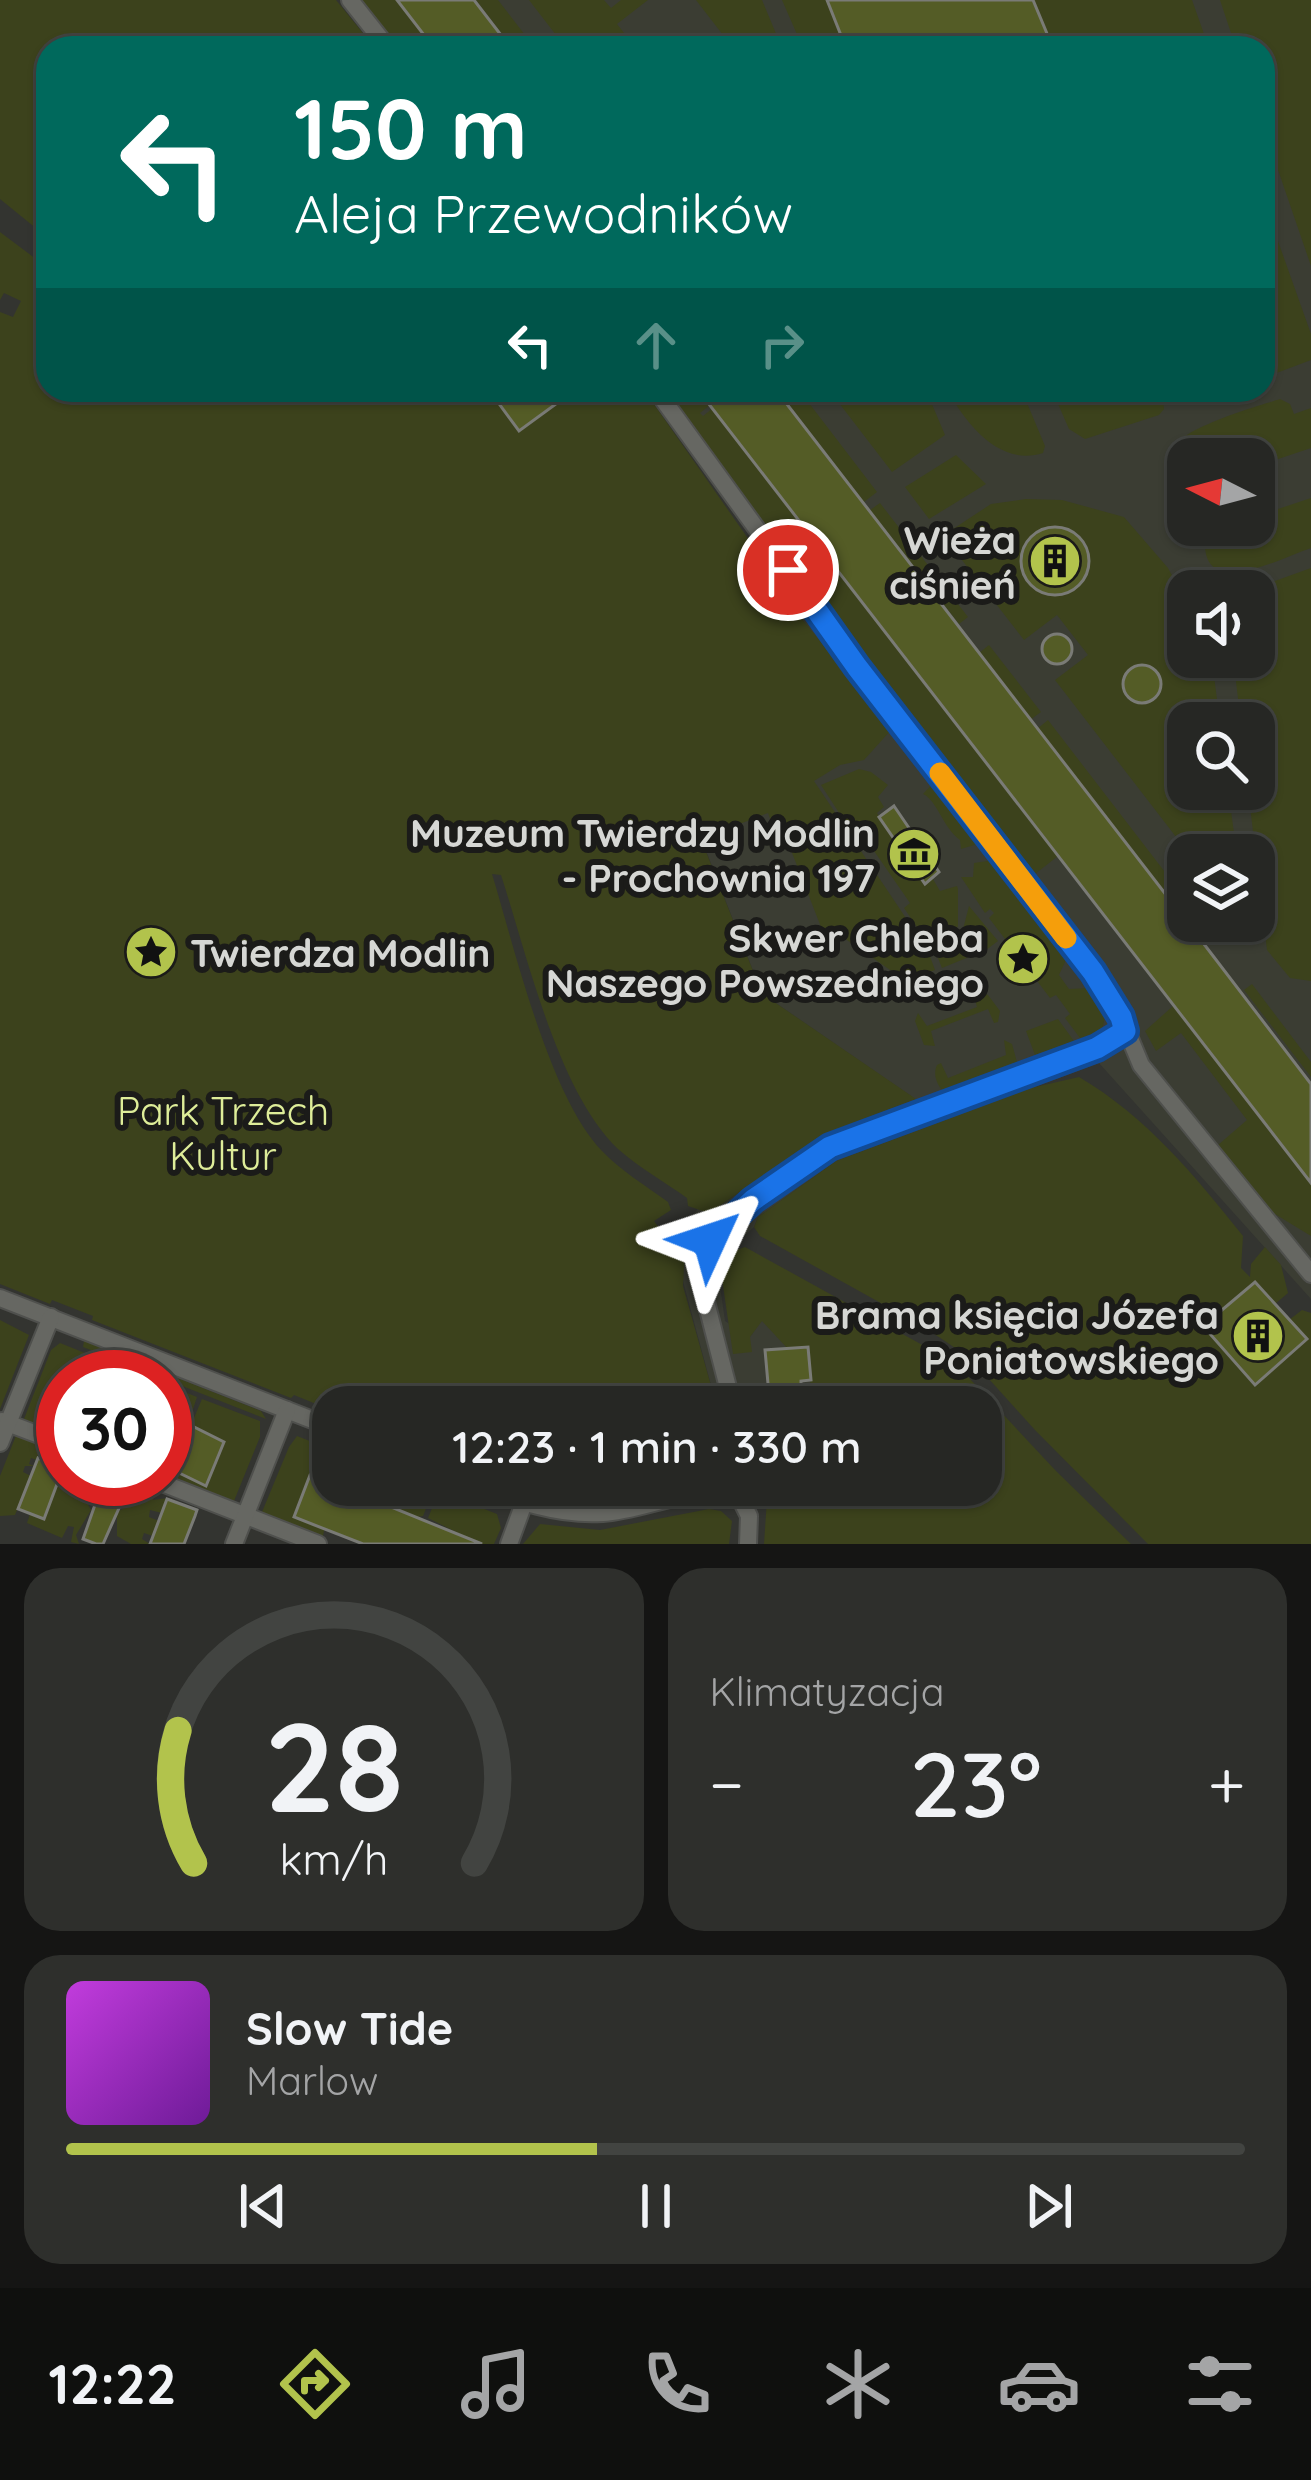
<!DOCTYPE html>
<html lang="pl">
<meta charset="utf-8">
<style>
body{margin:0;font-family:Quicksand,sans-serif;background:#2e2f2c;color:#f1f3f6;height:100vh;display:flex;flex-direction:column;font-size:45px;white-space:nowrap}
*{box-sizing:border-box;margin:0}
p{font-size:39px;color:#a4a5a6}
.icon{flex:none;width:66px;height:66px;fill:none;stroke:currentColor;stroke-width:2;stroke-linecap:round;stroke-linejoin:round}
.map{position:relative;height:1544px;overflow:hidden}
.details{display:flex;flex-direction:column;gap:24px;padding:24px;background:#151514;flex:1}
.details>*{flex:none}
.hud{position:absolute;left:36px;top:36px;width:1239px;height:366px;border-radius:36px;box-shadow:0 3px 9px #0004,0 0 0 3px #424441;background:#00695c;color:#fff;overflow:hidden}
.needle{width:78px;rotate:276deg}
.fabs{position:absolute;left:1167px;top:438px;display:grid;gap:24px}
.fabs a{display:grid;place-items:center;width:108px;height:108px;border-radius:24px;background:#262724;box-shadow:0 3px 9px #0004,0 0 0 3px #424441;font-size:60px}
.speed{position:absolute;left:36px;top:1350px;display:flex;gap:24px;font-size:60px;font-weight:700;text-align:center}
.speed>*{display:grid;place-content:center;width:156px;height:156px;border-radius:50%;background:#262724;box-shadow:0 3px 9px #0004,0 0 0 3px #424441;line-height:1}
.speed .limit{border:18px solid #d22;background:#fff;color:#111}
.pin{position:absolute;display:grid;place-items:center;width:102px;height:102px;color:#fff;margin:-51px;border:6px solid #fff;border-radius:50%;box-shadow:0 3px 12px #0007}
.me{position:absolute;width:132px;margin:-66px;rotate:48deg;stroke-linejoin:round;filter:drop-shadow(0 0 9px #0008)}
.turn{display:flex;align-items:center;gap:42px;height:252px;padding:0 60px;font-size:54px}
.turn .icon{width:156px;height:156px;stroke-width:2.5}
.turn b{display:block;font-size:84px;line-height:102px}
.lanes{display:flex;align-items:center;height:114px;padding:0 60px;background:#0003;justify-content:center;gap:60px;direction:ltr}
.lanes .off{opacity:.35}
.big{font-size:90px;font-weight:600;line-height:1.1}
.details .tile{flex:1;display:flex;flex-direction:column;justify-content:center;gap:18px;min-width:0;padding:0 42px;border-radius:36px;background:#2e2f2c}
.details .dial{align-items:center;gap:0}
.dial svg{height:312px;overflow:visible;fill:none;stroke:#424441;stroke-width:7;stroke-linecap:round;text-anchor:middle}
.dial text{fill:#f1f3f6;stroke:none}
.song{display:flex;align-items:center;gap:36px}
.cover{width:144px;height:144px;border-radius:18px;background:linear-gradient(135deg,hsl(290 70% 55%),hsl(280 70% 35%))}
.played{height:12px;border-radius:6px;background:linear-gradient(90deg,#b2c34c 45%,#424441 45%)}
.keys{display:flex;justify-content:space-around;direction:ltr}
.heat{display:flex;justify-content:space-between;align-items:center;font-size:66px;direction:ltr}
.details .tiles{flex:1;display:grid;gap:24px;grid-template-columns:1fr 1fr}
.tile:last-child{grid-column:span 2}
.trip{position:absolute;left:312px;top:1386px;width:690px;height:120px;border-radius:36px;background:#262724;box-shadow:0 3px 9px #0004,0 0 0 3px #424441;font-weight:600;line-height:120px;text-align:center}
.tab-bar{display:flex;height:192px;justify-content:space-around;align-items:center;background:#0f100e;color:#a4a5a6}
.tab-bar .icon{width:84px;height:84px}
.tab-bar .active{color:#b2c34c}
.tab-bar b{font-size:54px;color:#f1f3f6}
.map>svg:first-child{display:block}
</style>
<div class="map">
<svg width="1311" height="1544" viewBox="0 0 1311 1544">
<rect width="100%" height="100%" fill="#333430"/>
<path fill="#3b3d33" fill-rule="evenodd" d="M357,0H1311V1299L1099,1063L836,1161L758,1217L754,1227L723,1255L720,1286L725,1321L750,1337L762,1320L789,1349L808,1347L811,1380L802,1407H748L743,1391L715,1400L682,1277L688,1238L686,1227L698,1208L709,1213L824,1134L915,1099L767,997L759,986L665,746L783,595L788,570L794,563L663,390H1263V48H396ZM1188,459H1254V525H1188ZM1188,591H1254V657H1188ZM1188,723H1254V789H1188ZM1188,855H1254V921H1188Z"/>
<g fill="#3c421c">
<polygon points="0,0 336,0 375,48 48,48 48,238 0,199"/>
<polygon points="357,0 397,0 424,35 411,48 396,48"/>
<polygon points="476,0 498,0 535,48 513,48"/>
<polygon points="529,0 604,0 611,8 621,0 648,0 617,24 636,48 566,48"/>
<polygon points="696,0 762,0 782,48 733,48"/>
<polygon points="782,0 827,0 846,48 803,48"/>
<polygon points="1033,0 1192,0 1209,48 1053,48"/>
<polygon points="1220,0 1311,0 1311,266 1263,126 1263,48 1236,48"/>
<polygon points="1263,199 1311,334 1311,360 1263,378"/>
<path d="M0,232L48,268V390H489L520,430L575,390H644L747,537L783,596L892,729L864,760L840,765L814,781L928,951L935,970L906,981L831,929L822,942L814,930L821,927L780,822L772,824L768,813L701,839L759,986L767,997L916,1099L824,1134L709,1213L688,1206L687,1198C665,1182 638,1167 618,1149C558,1092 527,955 501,875L492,874C515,949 549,1096 602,1151C620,1170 646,1186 668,1202L671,1210L654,1221L662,1232L680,1223L691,1225L686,1228L683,1286L717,1407H333V1415L331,1410L294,1395L291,1398L92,1320L93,1316L52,1300L50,1304L0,1284V312L13,317L21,301L4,293L0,300Z"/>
<polygon points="663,390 698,390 710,405 700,413 703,416 713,408 819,547 795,563"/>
<polygon points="778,390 799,390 877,492 864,502"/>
<polygon points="829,390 926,390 945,435 892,472"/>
<path d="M947,390H986L992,403L1022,391L1045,446L1043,453C999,467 966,423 947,390Z"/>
<polygon points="1052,390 1162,390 1164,409 1159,415 1085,439 1069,429"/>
<path d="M1280,399L1290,404L1294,414L1311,408V448L1254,467V459H1188V482C1112,445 1256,407 1280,399Z"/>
<polygon points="956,455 986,484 929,519 905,487"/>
<path d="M1311,498V548C1281,558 1204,600 1205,543L1218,529L1254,525V517Z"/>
<polygon points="1026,499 1062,500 1124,517 1168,568 1188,605 1188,657 1211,657 1212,660 1220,723 1188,723 1188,789 1228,789 1237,855 1190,855 1055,680 1088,655 1057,615 1024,640 948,542 950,531 991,504"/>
<polygon points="880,503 968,617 959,624 870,510"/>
<polygon points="824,553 1058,856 1030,878 799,572"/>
<polygon points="1311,568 1311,981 1290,978 1267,950 1248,789 1254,789 1254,723 1241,723 1233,657 1254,657 1254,591 1247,591"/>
<polygon points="989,645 1041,712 1030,720 979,653"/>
<polygon points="1048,720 1188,902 1188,921 1200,921 1194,931 1037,729"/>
<polygon points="859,769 871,772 888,785 878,797 884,807 877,813 924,883 933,879 940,891 957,886 958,889 958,926 946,941 931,948 904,908 910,903 854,822 847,825 821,785"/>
<path d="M934,782L981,843L961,849L960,840C943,828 937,800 923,794Z"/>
<path d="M994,860L1064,953L1065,962L1059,975L1069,989L1090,988C1102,1004 1109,1012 1101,1031L1080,1038L1065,1018L1070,1014L1056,995L1050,998L1025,965L1030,961L1026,956L1021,960L989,918L994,913L990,909L985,913L961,877H973L974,863Z"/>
<polygon points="969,906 998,941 986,950 942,968 936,953 962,933"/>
<polygon points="1252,984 1311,1062 1311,1077 1244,990"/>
<polygon points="979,991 988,995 1000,1011 998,1022 994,1023 988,1009 931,1031 935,1046 924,1045 915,1021 918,1013 927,1026 977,1007 973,992"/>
<polygon points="1173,1006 1311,1183 1311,1236 1265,1208 1218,1145 1247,1120 1181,1033 1156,1051 1145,1031"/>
<polygon points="1058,1019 1074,1041 1035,1055 1026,1031"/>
<path d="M1004,1040L1012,1044L1017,1062L942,1090C936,1083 933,1073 937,1065L941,1063L948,1078L1006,1055Z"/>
<path d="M1079,1077C1147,1117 1195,1176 1243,1236L1241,1268L1250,1277L1251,1264L1265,1247L1281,1265L1288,1293L1275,1304L1289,1320L1302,1310L1311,1313V1544H1148L1035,1430L970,1358L924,1327L760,1236L754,1227L758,1217L836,1161L1031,1088Z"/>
<polygon points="745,1247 955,1363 1056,1471 1131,1544 764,1544 767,1499 792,1490 792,1485 981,1485 981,1407 802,1407 811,1380 808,1348 788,1349 762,1321 750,1337 752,1352 733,1354 720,1265 723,1255"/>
<polygon points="0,1320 29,1335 0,1409"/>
<polygon points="84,1341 261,1411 266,1419 83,1347"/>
<polygon points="60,1343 120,1367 116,1377 63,1377 63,1410 58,1424 63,1426 63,1434 24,1419 51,1350"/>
<polygon points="165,1384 197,1397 188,1424 165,1419"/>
<polygon points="202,1399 260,1421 260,1437 234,1501 174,1477 176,1471 208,1482 224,1442 191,1425"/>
<polygon points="17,1433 62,1455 63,1468 31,1458 29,1464 34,1466 25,1466 23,1472 31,1476 15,1515 0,1516 0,1476"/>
<polygon points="297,1436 333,1450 333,1484 323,1536 262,1512 289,1447"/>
<polygon points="86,1479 96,1479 89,1484 95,1501 117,1512 126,1507 131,1495 128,1482 117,1479 155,1489 153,1500 168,1498 162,1513 150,1510 149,1517 159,1521 153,1536 144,1533 142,1539 150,1544 131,1544 117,1536 117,1518 93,1501"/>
<polygon points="77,1484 91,1510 76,1535 79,1544 71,1542 74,1527 68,1526 62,1538 27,1523 30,1514 44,1519 57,1485 73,1491"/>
<polygon points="351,1485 423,1485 434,1489 423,1516 417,1517 354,1492"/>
<path d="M524,1485H684C633,1497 568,1515 524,1485Z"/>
<polygon points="439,1491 497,1514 501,1528 494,1544 457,1544 460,1534 428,1518"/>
<polygon points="709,1509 721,1511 732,1521 729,1544 523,1544 540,1524 600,1530"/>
</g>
<g fill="#545c26" stroke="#7a7b76" stroke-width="3">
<polygon points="397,0 474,0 511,48 434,48"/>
<polygon points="827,0 1033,0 1053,48 846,48"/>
<polygon points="489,390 575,390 519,431"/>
<polygon points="698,390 776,390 1194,931 1311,1084 1311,1183"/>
<circle cx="1055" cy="561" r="34"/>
<circle cx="1057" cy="649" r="15"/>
<circle cx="1142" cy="684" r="19"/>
<polygon points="894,806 939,872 925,884 879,817"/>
<polygon points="1255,1282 1307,1339 1255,1385 1203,1326"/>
<polygon points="808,1347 811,1380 801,1381 801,1389 792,1393 769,1395 765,1350"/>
<polygon points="165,1419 181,1425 182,1421 224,1442 206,1486 165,1466"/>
<polygon points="38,1458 63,1468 44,1519 18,1509"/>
<polygon points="310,1475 355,1489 354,1492 482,1544 363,1544 294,1517"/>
<polygon points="104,1479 128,1488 103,1544 96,1544 83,1539"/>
<polygon points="167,1499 197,1510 195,1516 184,1544 150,1544"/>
</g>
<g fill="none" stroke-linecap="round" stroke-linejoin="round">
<g stroke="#4f504d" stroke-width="20">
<g id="street">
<polyline points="350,0 388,48"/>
<polyline points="656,390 857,667 1093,972 1121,1017 1141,1065 1311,1274"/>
<polyline points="0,1298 333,1428"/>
<polyline points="733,1407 702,1286 703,1257 719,1229 829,1147 1097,1048 1125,1031"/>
<polyline points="2,1421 63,1444"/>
<polyline points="0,1443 51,1317"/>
<polyline points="152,1479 318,1544"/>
<path d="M477,1485C517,1501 558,1516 603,1513C643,1511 704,1481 739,1496"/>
<polyline points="742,1488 739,1496 749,1516 748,1544"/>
<polyline points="234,1544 287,1410"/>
<polyline points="509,1544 524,1503"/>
</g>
</g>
<use href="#street" stroke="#666762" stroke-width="16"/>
</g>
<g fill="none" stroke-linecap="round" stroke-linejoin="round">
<g stroke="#114b97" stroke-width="30">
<polyline id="route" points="710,1240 753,1200 830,1147 1097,1048 1125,1031 1121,1017 1093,972 857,667 788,570"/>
</g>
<use href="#route" stroke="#1a73e8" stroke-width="21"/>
<polyline stroke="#f59e0b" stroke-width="21" points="940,773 1066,938"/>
</g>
<defs>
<g id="building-disc" transform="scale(2.7)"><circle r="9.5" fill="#b2c34c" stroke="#1b1b19"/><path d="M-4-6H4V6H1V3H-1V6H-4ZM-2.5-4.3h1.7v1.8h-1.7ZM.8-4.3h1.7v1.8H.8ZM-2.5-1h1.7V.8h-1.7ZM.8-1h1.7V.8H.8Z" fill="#111"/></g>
<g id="museum-disc" transform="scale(2.7)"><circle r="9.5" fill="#b2c34c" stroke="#1b1b19"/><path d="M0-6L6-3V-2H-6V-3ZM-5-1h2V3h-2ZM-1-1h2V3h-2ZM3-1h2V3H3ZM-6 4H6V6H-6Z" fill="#111"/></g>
<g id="sight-disc" transform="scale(2.7)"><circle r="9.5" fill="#b2c34c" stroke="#1b1b19"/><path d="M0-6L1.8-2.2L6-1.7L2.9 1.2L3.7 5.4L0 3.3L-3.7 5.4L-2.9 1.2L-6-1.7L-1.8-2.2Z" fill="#111"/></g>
</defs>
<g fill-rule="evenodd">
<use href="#building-disc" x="1055" y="561"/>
<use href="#museum-disc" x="914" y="854"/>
<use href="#sight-disc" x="151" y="952"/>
<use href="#sight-disc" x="1023" y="959"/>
<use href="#building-disc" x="1258" y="1336"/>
</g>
<g text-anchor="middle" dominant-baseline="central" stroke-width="12" stroke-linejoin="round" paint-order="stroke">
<g font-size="39" font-weight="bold" fill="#d6d7d4" stroke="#1b1b19" text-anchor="end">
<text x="1016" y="539">Wieża<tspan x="1016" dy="45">ciśnień</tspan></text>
<text x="875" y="832">Muzeum Twierdzy Modlin<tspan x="875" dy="45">- Prochownia 197</tspan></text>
<text x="984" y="937">Skwer Chleba<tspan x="984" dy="45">Naszego Powszedniego</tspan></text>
<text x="190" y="952" text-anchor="start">Twierdza Modlin</text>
<text x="1219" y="1314">Brama księcia Józefa<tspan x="1219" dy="45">Poniatowskiego</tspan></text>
</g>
<g font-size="39" fill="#deed99" stroke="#1b1b19">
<text x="223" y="1110">Park Trzech<tspan x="223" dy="45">Kultur</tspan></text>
</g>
</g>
</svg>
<div class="fabs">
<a><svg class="needle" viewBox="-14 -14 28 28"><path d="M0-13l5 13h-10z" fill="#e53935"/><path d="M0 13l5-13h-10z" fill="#a4a5a6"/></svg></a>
<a><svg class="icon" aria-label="sound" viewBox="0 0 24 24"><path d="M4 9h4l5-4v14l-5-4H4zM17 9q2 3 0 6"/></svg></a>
<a><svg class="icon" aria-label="search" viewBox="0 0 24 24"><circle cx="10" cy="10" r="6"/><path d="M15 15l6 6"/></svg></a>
<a><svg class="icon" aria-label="layers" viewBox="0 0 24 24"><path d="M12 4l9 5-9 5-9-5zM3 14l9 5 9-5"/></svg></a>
</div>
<div class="speed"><div class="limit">30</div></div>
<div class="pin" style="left:788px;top:570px;background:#d93025"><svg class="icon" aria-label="arrive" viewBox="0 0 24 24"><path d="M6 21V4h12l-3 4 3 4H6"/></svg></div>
<svg class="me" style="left:710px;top:1240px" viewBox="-20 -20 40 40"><path d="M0-17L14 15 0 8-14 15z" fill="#1a73e8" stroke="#fff" stroke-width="4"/></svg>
<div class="trip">12:23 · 1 min · 330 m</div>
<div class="hud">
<div class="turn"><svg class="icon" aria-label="left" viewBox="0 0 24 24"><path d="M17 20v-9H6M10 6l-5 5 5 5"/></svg><div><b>150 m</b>Aleja Przewodników</div></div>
<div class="lanes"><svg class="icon" aria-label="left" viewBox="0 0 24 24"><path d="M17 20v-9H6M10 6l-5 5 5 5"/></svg><svg class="icon off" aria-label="ahead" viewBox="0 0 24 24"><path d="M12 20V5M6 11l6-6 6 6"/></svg><svg class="icon off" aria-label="right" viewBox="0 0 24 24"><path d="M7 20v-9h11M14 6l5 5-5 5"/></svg></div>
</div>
</div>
<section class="details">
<div class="tiles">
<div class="tile dial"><svg viewBox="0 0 100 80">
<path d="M14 69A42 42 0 1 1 86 69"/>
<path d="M14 69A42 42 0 0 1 10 35" stroke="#b2c34c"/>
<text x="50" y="56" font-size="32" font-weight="700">28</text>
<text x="50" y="72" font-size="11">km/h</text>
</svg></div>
<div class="tile"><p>Klimatyzacja</p>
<div class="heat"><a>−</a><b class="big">23°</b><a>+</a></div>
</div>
<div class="tile">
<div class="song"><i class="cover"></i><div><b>Slow Tide</b><p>Marlow</p></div></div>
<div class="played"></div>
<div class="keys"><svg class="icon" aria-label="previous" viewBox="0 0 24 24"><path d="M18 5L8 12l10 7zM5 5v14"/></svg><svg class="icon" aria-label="pause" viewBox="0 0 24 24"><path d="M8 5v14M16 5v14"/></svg><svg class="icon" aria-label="next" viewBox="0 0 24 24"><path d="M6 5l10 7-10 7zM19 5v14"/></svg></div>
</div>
</div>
</section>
<nav class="tab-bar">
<b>12:22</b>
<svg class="icon active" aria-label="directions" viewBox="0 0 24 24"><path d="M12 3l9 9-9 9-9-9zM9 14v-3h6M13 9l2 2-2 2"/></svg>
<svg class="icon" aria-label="music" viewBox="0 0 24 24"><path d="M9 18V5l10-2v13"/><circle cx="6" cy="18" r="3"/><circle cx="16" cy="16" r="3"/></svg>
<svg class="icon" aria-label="phone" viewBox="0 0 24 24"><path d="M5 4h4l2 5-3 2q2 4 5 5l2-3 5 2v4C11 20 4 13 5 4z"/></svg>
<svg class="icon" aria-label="climate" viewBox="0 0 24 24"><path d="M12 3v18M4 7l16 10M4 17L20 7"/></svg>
<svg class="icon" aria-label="car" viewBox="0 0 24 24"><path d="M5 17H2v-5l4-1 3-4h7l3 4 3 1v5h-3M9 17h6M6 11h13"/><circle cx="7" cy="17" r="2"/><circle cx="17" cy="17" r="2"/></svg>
<svg class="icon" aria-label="filters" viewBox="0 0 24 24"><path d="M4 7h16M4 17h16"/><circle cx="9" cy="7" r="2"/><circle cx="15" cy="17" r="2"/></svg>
</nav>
